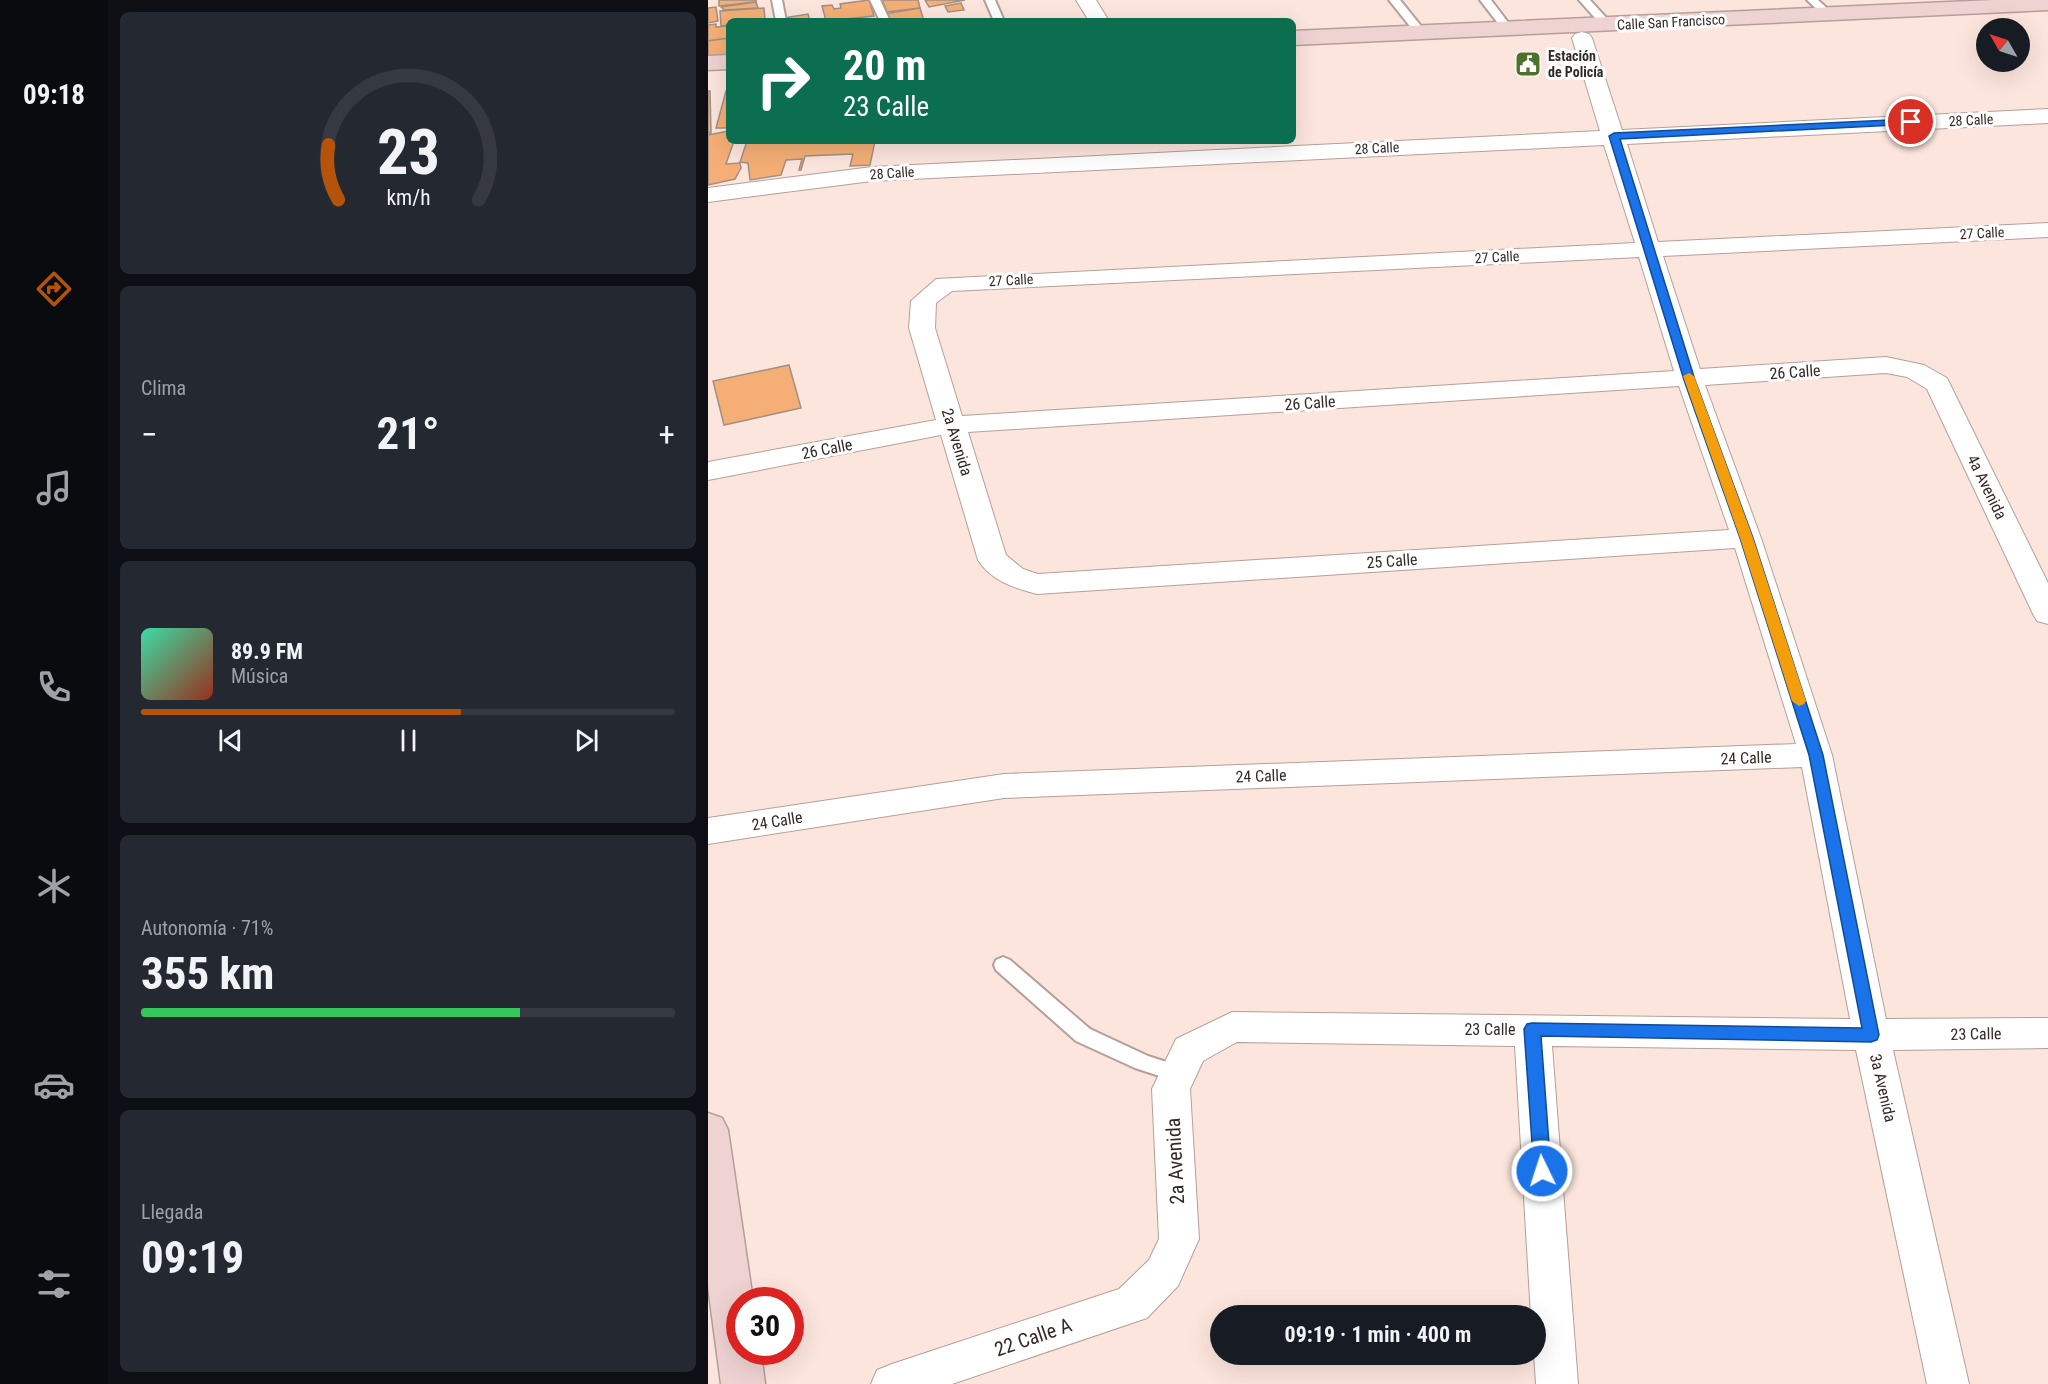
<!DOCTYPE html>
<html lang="es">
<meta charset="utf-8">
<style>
body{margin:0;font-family:"Roboto Condensed",sans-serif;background:#242831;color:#f1f3f6;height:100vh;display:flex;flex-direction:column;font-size:22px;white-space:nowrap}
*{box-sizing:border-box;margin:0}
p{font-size:20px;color:#9ea1a6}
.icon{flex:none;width:33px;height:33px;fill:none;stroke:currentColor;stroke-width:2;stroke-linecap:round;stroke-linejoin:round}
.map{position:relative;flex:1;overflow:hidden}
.details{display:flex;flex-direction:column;gap:12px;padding:12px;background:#0d0f14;width:600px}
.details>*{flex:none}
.banner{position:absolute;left:18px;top:18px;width:570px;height:126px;border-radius:9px;box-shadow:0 6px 24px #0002;background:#0b6e4f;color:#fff;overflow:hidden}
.needle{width:39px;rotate:309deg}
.fabs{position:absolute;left:1268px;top:18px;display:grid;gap:12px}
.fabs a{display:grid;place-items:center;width:54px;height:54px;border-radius:50%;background:#171b24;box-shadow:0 6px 24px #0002;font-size:30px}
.speed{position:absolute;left:18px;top:1287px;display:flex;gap:12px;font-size:30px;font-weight:700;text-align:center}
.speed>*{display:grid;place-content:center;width:78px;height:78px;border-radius:50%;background:#171b24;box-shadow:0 6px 24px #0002;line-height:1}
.speed .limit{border:9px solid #d22;background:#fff;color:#111}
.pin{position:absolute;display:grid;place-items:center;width:51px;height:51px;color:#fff;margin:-26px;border:3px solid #fff;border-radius:50%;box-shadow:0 2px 6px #0007}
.me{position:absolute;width:66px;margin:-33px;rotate:356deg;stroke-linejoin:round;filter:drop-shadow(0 0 4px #0008)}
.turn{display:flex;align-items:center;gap:21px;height:126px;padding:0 18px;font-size:27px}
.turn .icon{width:78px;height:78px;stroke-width:2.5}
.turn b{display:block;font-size:42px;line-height:51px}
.big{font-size:45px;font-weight:700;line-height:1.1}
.details .widget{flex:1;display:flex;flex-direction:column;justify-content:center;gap:9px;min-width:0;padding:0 21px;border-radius:9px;background:#242831}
.details .dial{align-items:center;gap:0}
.dial svg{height:156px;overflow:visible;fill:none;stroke:#363941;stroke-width:7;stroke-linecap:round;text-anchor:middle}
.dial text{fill:#f1f3f6;stroke:none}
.song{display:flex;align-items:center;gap:18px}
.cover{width:72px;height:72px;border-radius:9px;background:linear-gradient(135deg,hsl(160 70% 55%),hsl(10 70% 35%))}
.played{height:6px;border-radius:3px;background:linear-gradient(90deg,#b45309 60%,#363941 60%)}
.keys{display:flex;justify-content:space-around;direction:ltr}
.heat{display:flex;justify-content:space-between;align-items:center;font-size:33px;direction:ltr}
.charge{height:9px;border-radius:4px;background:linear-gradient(90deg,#34c759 71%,#363941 0)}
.trip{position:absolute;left:502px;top:1305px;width:336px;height:60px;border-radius:30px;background:#171b24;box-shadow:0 6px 24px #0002;font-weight:700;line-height:60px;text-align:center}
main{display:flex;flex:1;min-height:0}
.dock{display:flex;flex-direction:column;width:108px;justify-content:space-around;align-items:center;background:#090b0e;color:#9ea1a6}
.dock .icon{width:42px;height:42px}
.dock .current{color:#b45309}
.dock b{font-size:27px;color:#f1f3f6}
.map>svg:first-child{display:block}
</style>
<main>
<nav class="dock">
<b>09:18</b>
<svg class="icon current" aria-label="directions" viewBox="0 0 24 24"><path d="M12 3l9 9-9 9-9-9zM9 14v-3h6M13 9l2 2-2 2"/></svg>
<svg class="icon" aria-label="music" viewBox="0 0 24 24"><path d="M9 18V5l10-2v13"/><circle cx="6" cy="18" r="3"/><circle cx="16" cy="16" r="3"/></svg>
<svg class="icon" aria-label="phone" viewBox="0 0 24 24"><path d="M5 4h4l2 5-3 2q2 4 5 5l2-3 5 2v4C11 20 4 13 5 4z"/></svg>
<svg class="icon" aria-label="climate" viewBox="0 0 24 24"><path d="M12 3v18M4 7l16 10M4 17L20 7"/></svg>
<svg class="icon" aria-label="car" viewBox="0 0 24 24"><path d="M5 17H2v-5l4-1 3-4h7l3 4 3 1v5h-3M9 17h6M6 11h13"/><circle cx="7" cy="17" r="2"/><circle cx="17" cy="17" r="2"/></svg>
<svg class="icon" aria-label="filters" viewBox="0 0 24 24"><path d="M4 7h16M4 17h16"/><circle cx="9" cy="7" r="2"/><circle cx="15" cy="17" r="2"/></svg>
</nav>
<section class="details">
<div class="widget dial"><svg viewBox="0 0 100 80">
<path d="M14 69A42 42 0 1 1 86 69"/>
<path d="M14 69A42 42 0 0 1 9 41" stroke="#b45309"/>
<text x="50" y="56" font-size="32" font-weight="700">23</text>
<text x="50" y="72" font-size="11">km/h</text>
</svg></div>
<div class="widget"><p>Clima</p>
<div class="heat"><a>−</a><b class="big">21°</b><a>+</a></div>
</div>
<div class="widget">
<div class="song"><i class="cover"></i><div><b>89.9 FM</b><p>Música</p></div></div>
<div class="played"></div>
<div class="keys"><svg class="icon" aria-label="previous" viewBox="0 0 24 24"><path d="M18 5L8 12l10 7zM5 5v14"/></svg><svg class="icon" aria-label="pause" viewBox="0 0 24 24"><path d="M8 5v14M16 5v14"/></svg><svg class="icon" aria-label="next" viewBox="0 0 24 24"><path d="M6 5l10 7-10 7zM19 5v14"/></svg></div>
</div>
<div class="widget"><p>Autonomía · 71%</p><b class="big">355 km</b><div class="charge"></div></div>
<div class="widget"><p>Llegada</p><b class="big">09:19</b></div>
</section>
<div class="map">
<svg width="1340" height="1384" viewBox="0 0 1340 1384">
<rect width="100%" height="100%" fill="#fce5dd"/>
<g fill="#f5af76" stroke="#a19083" stroke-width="1.5">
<polygon points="11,0 48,0 48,2 11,6"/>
<polygon points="161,0 166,16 118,21 114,6 124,5 126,9 133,8 132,4"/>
<polygon points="174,0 210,0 212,8 179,12"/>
<polygon points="217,0 257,0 221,7"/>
<polygon points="48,2 50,8 16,10 13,7"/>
<polygon points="253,3 256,10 240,12 237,6"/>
<polygon points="8,7 10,21 0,23 0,8"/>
<polygon points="56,8 57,20 21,21 21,25 13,26 12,11"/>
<polygon points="212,8 216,21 179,21 176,14"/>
<polygon points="100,14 102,21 76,21 75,18"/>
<polygon points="8,24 8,27 21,26 21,38 0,41 0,25"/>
<polygon points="21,38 21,54 0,57 0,41"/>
<polygon points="0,91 2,91 3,133 0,133"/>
<polygon points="18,91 21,91 21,128 8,128"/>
<polygon points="21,131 21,141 26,141 18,164 32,163 33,168 27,179 0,185 0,135"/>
<polygon points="39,141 167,141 162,165 142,166 145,154 97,156 93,170 91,170 94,159 78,160 73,175 42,180 40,163 32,162"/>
<polygon points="81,365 93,408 16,425 5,381"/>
</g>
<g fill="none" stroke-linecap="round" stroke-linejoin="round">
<g stroke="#b59f98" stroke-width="4">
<g id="lane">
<polygon points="64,0 74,0 78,21 68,21"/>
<polygon points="162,0 172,0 182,21 172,21"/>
<polygon points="277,0 287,0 296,21 286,21"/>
<polygon points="681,0 692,0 717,31 717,35 709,35"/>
<polygon points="772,0 783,0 805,29 804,31 796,31"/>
<polygon points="871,0 882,0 903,23 903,27 895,27"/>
<polygon points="1099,0 1110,0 1124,13 1123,15 1115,15"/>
<polygon points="295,957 302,960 382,1029 440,1056 477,1068 480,1074 477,1080 470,1082 427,1068 368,1041 288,970 286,965 288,960"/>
</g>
</g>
<g stroke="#b59f98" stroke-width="2">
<g id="street">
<polygon points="368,0 388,0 401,21 381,21"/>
<path d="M874,32L881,34L884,38L914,130L1340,109V123L919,144L950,242L1340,223V237L955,256L992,369L1178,357L1216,365L1239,378L1340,583V624L1329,621L1325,614L1219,389L1199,377L1178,373L997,385L1053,538L1124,755L1178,1019L1340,1018V1048L1185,1050L1261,1384H1219L1148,1050L844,1046L870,1384H828L826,1354H828V1316H823L807,1046L529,1042L495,1061L482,1089L491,1239L470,1286L439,1318L244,1384H163L169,1370L184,1364L411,1289L441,1260L451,1239L444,1089L468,1039L524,1012L1142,1019L1094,767L296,798L0,844V818L296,774L1088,744L1027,548L329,594C306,588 283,581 270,560L233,435L0,480V462L228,420L201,328L203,301L228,279L927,243L896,145L164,181L0,202V188L164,167L892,131L864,38L867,34ZM931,257L966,371L254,416L227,328L228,303L244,291ZM971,386L1021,530L330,574L315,569L298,555L260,432Z"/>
</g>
</g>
<g stroke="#b59f98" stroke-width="3">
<g id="secondary">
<polygon points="1286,0 1340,0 1340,10 585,45 585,31"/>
<polygon points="21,55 21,69 0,70 0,56"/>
<polygon points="0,1113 14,1118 20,1130 45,1300 32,1300 32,1352 53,1352 57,1384 13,1384 0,1286"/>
</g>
</g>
<use href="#lane" fill="#fff" fill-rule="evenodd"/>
<use href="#street" fill="#fff" fill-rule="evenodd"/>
<use href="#secondary" fill="#efd3d2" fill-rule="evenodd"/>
</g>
<polygon fill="#1a73e8" stroke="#114b97" stroke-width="1.5" points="1203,119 1206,120 1206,124 912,139 987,380 1045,538 1115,755 1171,1035 1169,1040 1163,1042 833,1036 843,1171 840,1176 834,1179 828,1176 826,1171 816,1029 819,1024 824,1023 1154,1028 1101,755 1032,538 976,380 901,136 906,133"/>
<polygon fill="#f59e0b" points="981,373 986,376 1045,538 1098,701 1096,704 1091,706 1084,701 1032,538 975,376"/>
<defs>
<g id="civic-square" transform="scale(1.35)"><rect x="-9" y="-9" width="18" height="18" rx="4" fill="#4b712b" stroke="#fff"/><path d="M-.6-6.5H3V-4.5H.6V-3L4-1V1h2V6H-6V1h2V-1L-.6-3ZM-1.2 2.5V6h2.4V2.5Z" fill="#fff"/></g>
</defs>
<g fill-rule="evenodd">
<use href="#civic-square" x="820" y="64"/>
</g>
<g text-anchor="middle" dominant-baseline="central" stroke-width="6" stroke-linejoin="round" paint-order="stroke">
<g font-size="14" fill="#322926" stroke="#fff">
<text transform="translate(963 22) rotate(-3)">Calle San Francisco</text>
<text transform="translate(1263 120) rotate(-3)">28 Calle</text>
<text transform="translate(669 148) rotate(-3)">28 Calle</text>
<text transform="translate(184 173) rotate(-4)">28 Calle</text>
<text transform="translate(1274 233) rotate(-3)">27 Calle</text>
<text transform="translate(789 257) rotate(-3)">27 Calle</text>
<text transform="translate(303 280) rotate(-3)">27 Calle</text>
</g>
<g font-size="14" font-weight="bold" fill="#322926" stroke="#fff" text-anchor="start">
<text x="840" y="56">Estación<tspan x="840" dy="16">de Policía</tspan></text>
</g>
<g font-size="16" fill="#322926" stroke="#fff">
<text transform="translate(1087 372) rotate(-4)">26 Calle</text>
<text transform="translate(602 403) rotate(-4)">26 Calle</text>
<text transform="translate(249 442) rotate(73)">2a Avenida</text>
<text transform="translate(119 449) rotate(-11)">26 Calle</text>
<text transform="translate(1279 487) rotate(64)">4a Avenida</text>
<text transform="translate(684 561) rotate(-4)">25 Calle</text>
<text transform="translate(1038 758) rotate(-2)">24 Calle</text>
<text transform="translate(553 776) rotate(-2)">24 Calle</text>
<text transform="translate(69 821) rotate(-9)">24 Calle</text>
<text x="782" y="1029">23 Calle</text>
<text transform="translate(1268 1034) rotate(-1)">23 Calle</text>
<text transform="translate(1175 1088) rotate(77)">3a Avenida</text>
</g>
<g font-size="20" fill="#322926" stroke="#fff">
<text transform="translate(467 1161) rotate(-93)">2a Avenida</text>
<text transform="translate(325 1337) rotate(-19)">22 Calle A</text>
</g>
</g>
</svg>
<div class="fabs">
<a><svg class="needle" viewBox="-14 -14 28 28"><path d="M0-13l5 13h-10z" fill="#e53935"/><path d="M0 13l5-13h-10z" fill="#9ea1a6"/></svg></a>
</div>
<div class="speed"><div class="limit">30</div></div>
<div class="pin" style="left:1203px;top:122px;background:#d93025"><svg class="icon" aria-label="arrive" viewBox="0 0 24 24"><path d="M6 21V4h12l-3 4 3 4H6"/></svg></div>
<svg class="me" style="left:834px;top:1171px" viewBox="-20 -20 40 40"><circle r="17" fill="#1a73e8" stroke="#fff" stroke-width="3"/><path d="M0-11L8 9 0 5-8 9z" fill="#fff"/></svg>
<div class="trip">09:19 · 1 min · 400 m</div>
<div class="banner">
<div class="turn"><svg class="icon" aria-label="right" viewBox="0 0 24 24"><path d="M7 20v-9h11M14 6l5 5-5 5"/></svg><div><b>20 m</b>23 Calle</div></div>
</div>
</div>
</main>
